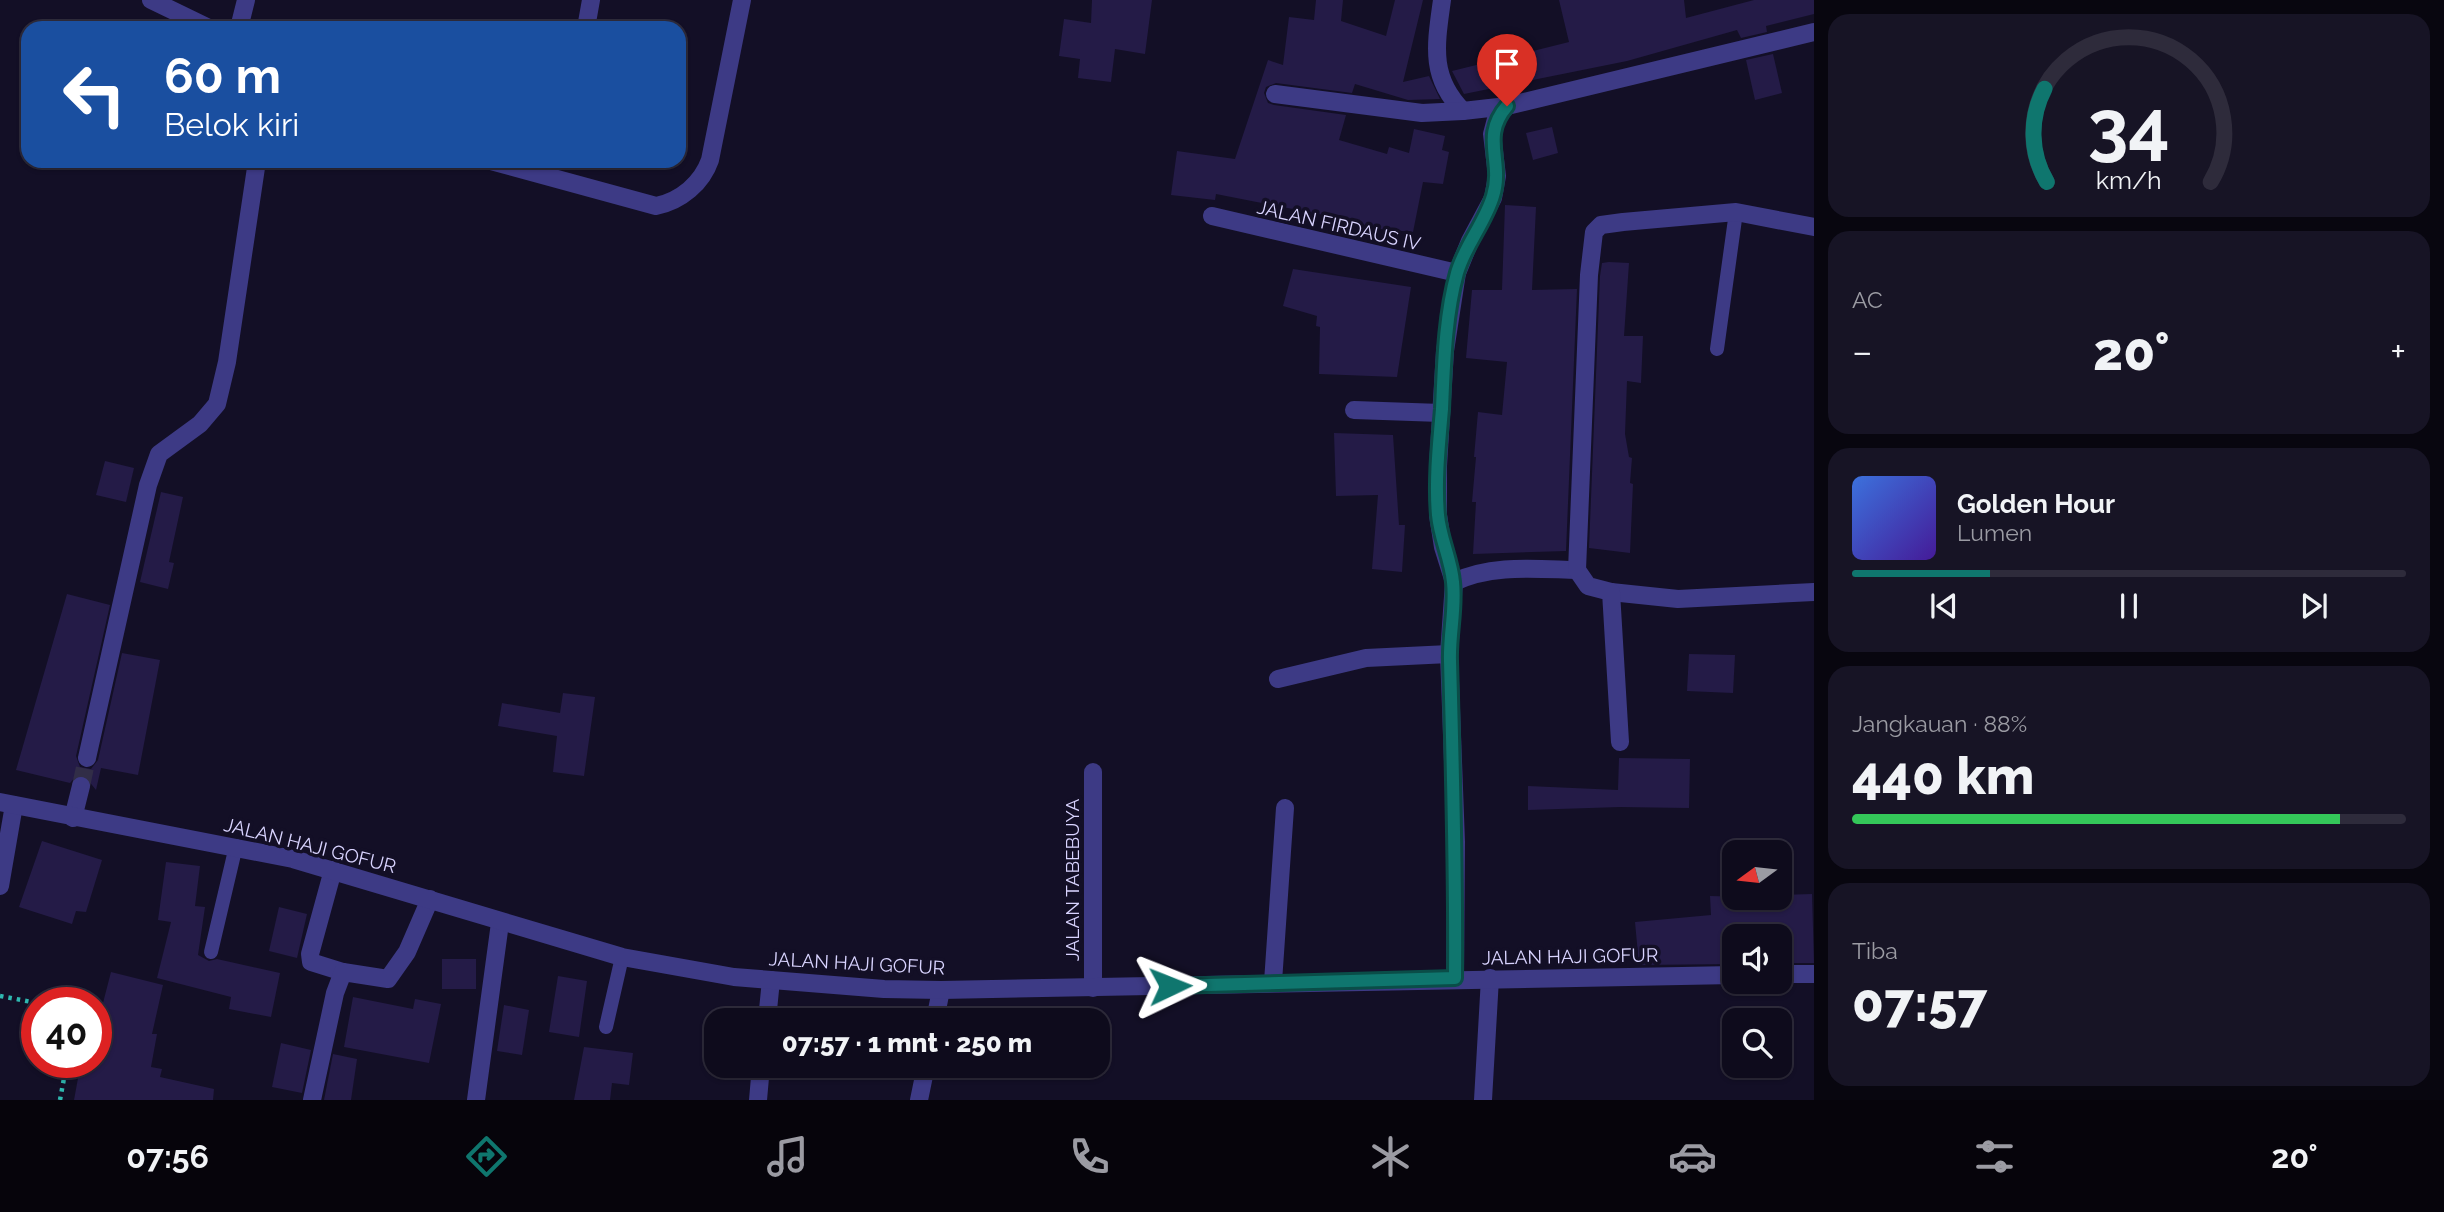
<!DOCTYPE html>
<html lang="id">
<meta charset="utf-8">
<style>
body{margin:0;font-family:Raleway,sans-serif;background:#171425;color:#f1f3f6;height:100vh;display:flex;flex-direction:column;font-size:26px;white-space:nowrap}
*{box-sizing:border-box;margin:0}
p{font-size:23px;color:#9b9ba3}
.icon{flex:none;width:38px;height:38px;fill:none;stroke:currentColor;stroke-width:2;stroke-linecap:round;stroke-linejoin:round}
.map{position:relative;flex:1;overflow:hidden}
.sheet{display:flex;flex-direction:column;gap:14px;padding:14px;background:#08060f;width:630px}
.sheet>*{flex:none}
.hud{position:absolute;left:21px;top:21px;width:665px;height:147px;border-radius:21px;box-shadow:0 2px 5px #0004,0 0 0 2px #2e2b3b;background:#1a4fa0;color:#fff;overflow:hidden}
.needle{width:46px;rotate:255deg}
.tools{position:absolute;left:1722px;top:840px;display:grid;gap:14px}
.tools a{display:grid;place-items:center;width:70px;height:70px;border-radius:14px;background:#0e0b1c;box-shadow:0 2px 5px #0004,0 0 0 2px #2e2b3b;font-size:35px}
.speed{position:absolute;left:21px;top:987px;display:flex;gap:14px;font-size:35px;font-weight:700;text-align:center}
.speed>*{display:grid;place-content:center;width:91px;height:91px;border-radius:50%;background:#0e0b1c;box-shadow:0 2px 5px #0004,0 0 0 2px #2e2b3b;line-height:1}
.speed .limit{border:10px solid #d22;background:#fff;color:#111}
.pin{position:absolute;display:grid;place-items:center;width:60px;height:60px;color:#fff;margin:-72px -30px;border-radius:50% 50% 50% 0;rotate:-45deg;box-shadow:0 0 7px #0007}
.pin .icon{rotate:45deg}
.me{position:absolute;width:77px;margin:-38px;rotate:88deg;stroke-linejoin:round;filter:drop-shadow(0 0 5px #0008)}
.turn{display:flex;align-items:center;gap:24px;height:147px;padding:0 28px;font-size:32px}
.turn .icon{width:91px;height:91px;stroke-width:2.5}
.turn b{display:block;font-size:49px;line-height:60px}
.big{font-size:52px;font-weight:800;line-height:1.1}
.sheet .card{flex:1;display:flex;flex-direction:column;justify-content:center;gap:10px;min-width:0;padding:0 24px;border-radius:21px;background:#171425}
.sheet .dial{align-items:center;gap:0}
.dial svg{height:182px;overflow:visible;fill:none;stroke:#2e2b3b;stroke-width:7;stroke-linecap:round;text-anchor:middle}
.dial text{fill:#f1f3f6;stroke:none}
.song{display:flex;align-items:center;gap:21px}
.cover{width:84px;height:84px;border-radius:10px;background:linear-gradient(135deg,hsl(220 70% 55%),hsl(260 70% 35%))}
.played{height:7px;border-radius:4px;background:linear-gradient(90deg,#0f766e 25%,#2e2b3b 25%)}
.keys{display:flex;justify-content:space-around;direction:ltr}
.heat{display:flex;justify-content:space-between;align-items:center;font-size:38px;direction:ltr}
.charge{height:10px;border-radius:5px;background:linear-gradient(90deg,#34c759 88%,#2e2b3b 0)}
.trip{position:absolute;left:704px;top:1008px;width:406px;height:70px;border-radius:21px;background:#0e0b1c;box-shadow:0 2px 5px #0004,0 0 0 2px #2e2b3b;font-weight:800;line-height:70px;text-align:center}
.tabs{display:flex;height:112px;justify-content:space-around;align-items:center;background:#06040b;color:#9b9ba3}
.tabs .icon{width:49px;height:49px}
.tabs .current{color:#0f766e}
.tabs b{font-size:32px;color:#f1f3f6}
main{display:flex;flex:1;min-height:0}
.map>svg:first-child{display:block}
</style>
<main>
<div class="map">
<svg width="1814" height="1100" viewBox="0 0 1814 1100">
<rect width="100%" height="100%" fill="#130f26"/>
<g fill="#241b47">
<polygon points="1092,0 1152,0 1145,54 1115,49 1111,82 1078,78 1080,59 1059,56 1064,19 1091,23"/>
<polygon points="1316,0 1343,0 1341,21 1386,36 1395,0 1423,0 1403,82 1429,76 1440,99 1408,100 1355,84 1352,93 1276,83 1266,87 1264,93 1268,103 1274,105 1346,115 1339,140 1387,154 1389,147 1409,153 1414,129 1445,136 1442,150 1449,152 1443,184 1423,182 1413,232 1369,228 1348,222 1349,220 1216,194 1215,200 1171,195 1177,151 1235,159 1268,60 1283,65 1289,17 1314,20"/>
<polygon points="1559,0 1684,0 1686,18 1754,0 1814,0 1814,14 1766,26 1767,32 1741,38 1737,30 1627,61 1464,94 1452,71 1569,42"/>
<polygon points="1773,54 1782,93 1755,100 1746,60"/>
<polygon points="1552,127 1558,153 1533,160 1526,133"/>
<polygon points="1505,205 1536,207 1532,290 1577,289 1566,551 1473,554 1476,502 1472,502 1476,457 1474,457 1478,412 1502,415 1507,362 1466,358 1472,290 1502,290"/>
<polygon points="1609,262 1629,263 1624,336 1643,336 1641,383 1627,381 1625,434 1629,457 1632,458 1630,483 1633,484 1630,553 1589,548 1600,276 1602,263"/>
<polygon points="1293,269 1411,287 1397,377 1319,374 1320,327 1316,326 1317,316 1283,306"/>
<polygon points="1334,433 1393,435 1399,525 1405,525 1402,572 1372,569 1378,495 1336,496"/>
<polygon points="105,461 134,468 126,502 96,495"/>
<polygon points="161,492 183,497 169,562 174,563 168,589 140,582"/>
<polygon points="67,594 110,605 76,756 80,767 91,769 98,760 122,653 160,660 138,775 101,768 96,790 84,775 77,775 70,783 16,770"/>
<polygon points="1689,654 1735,655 1733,693 1687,691"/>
<polygon points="563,693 595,697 584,776 553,772 557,736 498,726 502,703 560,713"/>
<polygon points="1619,758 1690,759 1689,808 1620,807 1528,810 1528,786 1618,790"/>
<polygon points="42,841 102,860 86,912 76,911 72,924 19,907"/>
<polygon points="166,862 200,866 195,906 205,907 198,955 209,961 217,959 280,973 271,1017 229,1009 231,997 157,978 171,922 158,920"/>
<polygon points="1812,894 1814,963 1780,963 1780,936 1734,936 1734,964 1639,965 1635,922 1711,915 1710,896 1780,898 1780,895"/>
<polygon points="279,907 307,914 297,958 269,951"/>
<rect x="442" y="959" width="34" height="30"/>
<polygon points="111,972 163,985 152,1034 157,1034 151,1067 162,1069 160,1077 214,1089 213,1100 74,1100 81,1062 96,1062 96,1030"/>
<polygon points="558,976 587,981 579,1037 549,1032"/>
<polygon points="353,997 413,1009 415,999 441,1004 429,1063 344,1047"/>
<polygon points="504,1005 529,1010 522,1055 497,1051"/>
<polygon points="281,1043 311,1050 302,1093 272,1087"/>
<polygon points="584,1047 633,1053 629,1085 612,1083 610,1100 574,1100"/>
<polygon points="333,1054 357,1059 351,1100 324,1100"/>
</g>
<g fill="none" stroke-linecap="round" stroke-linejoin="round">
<polyline stroke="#312d47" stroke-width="18" stroke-dasharray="18 9" stroke-linecap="butt" points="81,786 87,758"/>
<g stroke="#2fb8b0" stroke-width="4.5" stroke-dasharray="3.5 5" stroke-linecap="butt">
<polyline points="0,996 37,1003"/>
<polyline points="60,1100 67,1062"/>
</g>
<g stroke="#3d3a85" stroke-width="14">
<polyline points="1717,349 1736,212"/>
<polyline points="211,952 236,846"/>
<polyline points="606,1027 622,957"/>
</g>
<g stroke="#3d3a85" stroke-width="18">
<polyline points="151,0 209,28"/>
<path d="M1442,0C1436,44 1429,77 1463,111L1507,106L1814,32"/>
<polyline points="239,28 246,0"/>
<polyline points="586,28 591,0"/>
<polyline points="1275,94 1422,113 1463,111"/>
<path d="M491,161L656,206C681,201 702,183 710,160L742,0"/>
<polyline points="1212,216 1457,273"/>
<polyline points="1354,410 1441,413"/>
<path d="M1454,582C1492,564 1535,569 1577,570"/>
<polyline points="1611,592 1678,599 1814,592"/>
<polyline points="1278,679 1366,658 1449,654"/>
<polyline points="1620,742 1611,592 1588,586 1577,570 1589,275 1594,232 1601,225 1623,222 1736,212 1814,227"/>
<polyline points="87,758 148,485 159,454 200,424 217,404 227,362 257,161"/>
<polyline points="1093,772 1093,988"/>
<polyline points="73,818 81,786"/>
<polyline points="333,870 310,954 311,962 343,972"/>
<polyline points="0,886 14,805"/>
<polyline points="1455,978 1456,842 1449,654 1454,582 1443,547 1438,515 1438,466 1445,351 1457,273 1470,241 1493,198 1497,176 1492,134 1496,119 1507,106"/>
<polyline points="1273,982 1285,808"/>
<polyline points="767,1020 771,980"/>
<polyline points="935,1020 941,990"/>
<polyline points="312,1100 335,993 343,972 388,979 407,952 430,899"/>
<polyline points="476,1100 500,923"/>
<polyline points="758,1100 761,1066"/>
<polyline points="919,1100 926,1066"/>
<polyline points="1483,1100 1490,978"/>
</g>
<g stroke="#3d3a85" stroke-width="18">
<polyline points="0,802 293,859 622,957 734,977 884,989 941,990 1734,975"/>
<polyline points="1780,974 1814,974"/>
</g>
</g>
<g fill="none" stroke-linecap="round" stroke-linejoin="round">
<g stroke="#0a4d48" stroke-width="18">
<path id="route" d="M1170,986L1455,978C1456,872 1453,767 1450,661C1449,635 1456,608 1453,582C1451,559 1440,538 1438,515C1435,480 1439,444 1442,409C1444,364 1445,316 1457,273C1465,245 1485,223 1493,196C1504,161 1480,137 1507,106"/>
</g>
<use href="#route" stroke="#0f766e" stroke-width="12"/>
</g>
<g text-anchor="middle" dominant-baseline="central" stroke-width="7" stroke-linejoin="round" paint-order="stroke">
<g font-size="19" fill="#d9d4ff" stroke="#130f26">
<text transform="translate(1339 225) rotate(13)">JALAN FIRDAUS IV</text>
<text transform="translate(310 845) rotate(14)">JALAN HAJI GOFUR</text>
<text transform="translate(1072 880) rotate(-90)">JALAN TABEBUYA</text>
<text transform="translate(1570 956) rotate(-1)">JALAN HAJI GOFUR</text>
<text transform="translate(857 963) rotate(3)">JALAN HAJI GOFUR</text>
</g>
</g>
</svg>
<div class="tools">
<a><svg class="needle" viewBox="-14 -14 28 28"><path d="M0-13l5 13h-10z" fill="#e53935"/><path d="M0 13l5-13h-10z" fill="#9b9ba3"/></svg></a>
<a><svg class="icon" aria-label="sound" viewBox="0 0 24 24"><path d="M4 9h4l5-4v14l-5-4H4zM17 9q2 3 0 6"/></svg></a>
<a><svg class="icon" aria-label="search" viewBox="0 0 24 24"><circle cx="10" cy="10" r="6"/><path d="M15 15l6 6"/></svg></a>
</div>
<div class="speed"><div class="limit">40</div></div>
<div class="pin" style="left:1507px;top:106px;background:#d93025"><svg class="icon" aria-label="arrive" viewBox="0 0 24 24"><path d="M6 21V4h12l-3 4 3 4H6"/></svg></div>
<svg class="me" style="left:1170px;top:986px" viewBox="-20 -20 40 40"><path d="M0-17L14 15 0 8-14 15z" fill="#0f766e" stroke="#fff" stroke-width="4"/></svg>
<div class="trip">07:57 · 1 mnt · 250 m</div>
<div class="hud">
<div class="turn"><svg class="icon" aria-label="left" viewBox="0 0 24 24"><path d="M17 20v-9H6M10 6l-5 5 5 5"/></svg><div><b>60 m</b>Belok kiri</div></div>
</div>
</div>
<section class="sheet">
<div class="card dial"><svg viewBox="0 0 100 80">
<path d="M14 69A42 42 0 1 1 86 69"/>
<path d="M14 69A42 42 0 0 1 13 28" stroke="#0f766e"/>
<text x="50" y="56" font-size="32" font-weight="700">34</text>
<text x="50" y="72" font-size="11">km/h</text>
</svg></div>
<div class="card"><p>AC</p>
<div class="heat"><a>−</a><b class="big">20°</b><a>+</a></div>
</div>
<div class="card">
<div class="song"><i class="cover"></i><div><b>Golden Hour</b><p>Lumen</p></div></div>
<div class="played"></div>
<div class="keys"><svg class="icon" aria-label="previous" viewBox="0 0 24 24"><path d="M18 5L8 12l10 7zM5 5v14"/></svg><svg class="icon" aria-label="pause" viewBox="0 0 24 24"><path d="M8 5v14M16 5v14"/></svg><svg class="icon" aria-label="next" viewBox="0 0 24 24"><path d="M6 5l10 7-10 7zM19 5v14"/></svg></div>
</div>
<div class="card"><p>Jangkauan · 88%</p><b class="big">440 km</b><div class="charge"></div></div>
<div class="card"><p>Tiba</p><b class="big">07:57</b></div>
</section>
</main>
<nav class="tabs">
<b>07:56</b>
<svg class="icon current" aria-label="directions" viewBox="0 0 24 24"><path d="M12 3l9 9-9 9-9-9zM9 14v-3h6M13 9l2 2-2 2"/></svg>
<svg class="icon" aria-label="music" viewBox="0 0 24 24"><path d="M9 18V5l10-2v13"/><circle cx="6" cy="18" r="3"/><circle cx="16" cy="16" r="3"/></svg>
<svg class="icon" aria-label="phone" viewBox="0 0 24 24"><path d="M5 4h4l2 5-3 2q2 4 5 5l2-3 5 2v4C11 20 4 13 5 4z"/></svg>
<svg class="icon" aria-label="climate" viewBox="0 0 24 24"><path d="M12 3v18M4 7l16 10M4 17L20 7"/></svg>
<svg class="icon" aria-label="car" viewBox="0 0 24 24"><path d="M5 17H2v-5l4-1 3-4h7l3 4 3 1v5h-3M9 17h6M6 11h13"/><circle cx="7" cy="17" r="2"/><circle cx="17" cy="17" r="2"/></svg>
<svg class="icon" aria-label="filters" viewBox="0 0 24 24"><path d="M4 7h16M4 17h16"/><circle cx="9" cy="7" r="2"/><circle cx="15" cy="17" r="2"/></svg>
<b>20°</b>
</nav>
